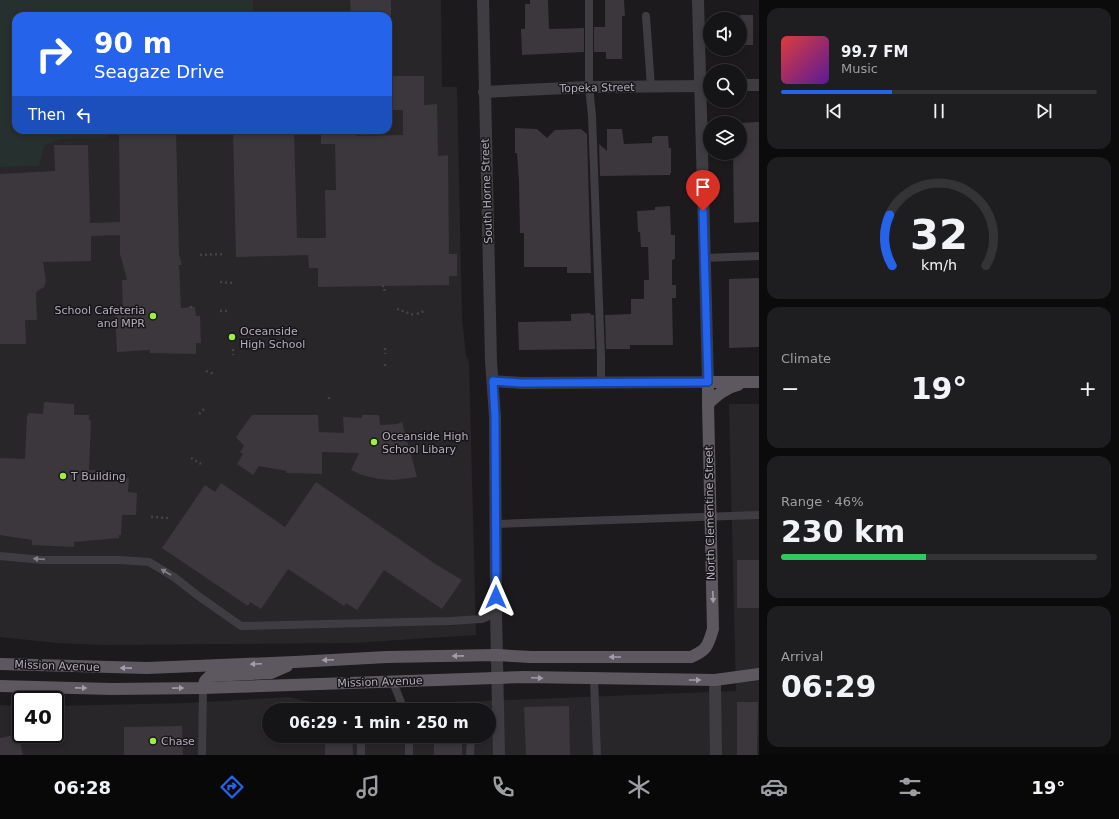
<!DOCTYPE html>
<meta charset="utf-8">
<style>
body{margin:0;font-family:"DejaVu Sans",sans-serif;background:#1e1d1f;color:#f1f3f6;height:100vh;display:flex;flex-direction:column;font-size:15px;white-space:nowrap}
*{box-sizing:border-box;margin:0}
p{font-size:13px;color:#9d9ea1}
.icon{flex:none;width:22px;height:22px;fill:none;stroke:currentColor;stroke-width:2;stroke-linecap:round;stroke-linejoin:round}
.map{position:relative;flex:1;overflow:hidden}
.side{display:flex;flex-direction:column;gap:8px;padding:8px;background:#0c0b0c;width:360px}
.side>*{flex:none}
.top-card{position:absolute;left:12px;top:12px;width:380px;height:122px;border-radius:12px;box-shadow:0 2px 6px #0003,0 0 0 1px #343335;background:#2563eb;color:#fff;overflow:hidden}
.fabs{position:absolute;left:703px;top:12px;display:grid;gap:8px}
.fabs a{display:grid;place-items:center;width:44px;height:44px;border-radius:50%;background:#151416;box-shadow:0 2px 6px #0003,0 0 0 1px #343335;font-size:20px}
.speed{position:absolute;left:12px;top:691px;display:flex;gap:8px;font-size:20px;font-weight:700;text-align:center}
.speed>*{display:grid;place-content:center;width:52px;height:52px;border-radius:50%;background:#151416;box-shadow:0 2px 6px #0003,0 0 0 1px #343335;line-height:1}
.speed .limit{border:2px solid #111;border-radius:6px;background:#fff;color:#111}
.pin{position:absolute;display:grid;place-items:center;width:34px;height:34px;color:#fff;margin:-41px -17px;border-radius:50% 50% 50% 0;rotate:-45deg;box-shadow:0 0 4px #0007}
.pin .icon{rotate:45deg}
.me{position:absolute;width:44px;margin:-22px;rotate:0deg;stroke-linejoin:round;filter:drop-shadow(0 0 3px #0008)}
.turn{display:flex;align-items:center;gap:14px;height:84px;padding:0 16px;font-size:18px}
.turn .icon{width:52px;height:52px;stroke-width:2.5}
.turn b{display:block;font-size:28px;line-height:34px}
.then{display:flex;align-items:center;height:38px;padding:0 16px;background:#0003;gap:8px;font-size:15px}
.big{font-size:30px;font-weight:600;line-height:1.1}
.side .card{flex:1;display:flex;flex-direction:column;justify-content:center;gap:6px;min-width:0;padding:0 14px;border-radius:12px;background:#1e1d1f}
.side .dial{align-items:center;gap:0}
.dial svg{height:104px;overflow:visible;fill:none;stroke:#343335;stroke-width:7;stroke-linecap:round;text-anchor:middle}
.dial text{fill:#f1f3f6;stroke:none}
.song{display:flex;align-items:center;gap:12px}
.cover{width:48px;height:48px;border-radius:6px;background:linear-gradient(135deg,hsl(0 70% 55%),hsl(270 70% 35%))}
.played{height:4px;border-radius:2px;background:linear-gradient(90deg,#2563eb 35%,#343335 35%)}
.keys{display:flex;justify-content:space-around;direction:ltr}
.heat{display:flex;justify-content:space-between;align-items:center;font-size:22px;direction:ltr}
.charge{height:6px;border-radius:3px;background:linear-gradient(90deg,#34c759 46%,#343335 0)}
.trip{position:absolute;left:262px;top:703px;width:234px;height:40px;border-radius:20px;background:#151416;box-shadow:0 2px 6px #0003,0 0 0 1px #343335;font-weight:600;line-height:40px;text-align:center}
.dock{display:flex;height:64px;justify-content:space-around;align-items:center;background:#080809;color:#9d9ea1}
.dock .icon{width:28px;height:28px}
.dock .on{color:#2563eb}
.dock b{font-size:18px;color:#f1f3f6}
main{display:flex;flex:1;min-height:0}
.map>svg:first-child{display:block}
</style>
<main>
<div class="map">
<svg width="759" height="755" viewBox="0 0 759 755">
<rect width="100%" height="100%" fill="#1c1a1d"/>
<g fill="#29262a" fill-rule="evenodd">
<path d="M0,0H441L442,87H457L462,318L466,356L469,362L476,635L353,643L104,645L57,643L0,637ZM16,16H388V130H16Z"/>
<path d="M729,404H759V755H0V705L21,706V734H55V706L186,703L289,697L327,707L736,691ZM269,710H489V736H269Z"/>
</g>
<polygon fill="#26302e" points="0,0 253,0 253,16 16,16 16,130 107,130 107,138 60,139 44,146 39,166 0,167"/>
<g fill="#3b373c">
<polygon points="350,0 391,0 391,16 351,16"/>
<polygon points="530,0 548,0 549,29 584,28 584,52 522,55 521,29 525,29 525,4 530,4"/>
<polygon points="605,0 624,0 625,16 622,16 622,59 606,59 606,52 594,52 594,27 605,27"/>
<rect x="740" y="15" width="13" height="30"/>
<polygon points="388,76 424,76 424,105 437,104 438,156 448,155 449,254 457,254 457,276 449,276 449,285 318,287 318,268 309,268 308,255 236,257 233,130 294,130 297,238 326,238 325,190 336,190 335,144 321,144 321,130 356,130 356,136 403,135 403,110 388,110"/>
<polygon points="759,122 759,222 734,223 733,153 740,153 740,123"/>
<polygon points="515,128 537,129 547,138 555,130 581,129 587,134 591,273 567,273 567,267 524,267 524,233 520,233 519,182 517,153 515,153"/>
<polygon points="607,129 622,129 624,144 652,143 652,137 654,137 654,136 668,136 669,148 671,148 671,173 670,173 670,175 600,176 599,144 607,151"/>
<polygon points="119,130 176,130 179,255 182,265 179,265 181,308 195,307 196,316 200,316 201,343 196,343 196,354 150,353 150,350 117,352 115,313 123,313 122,280 127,280 120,254 120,235 91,236 91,261 43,262 46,281 44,287 36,292 37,320 25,320 26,344 0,344 0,174 55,171 54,145 88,145 90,223 120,222"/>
<polygon points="670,206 671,235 675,235 675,259 672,260 672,285 676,285 676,298 672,298 673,345 630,345 630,349 606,349 605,315 631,314 631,299 644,299 644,280 649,280 648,247 641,247 640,232 638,232 637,211 655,210 655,207"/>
<polygon points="759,278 759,347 729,348 729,279"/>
<polygon points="590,313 591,315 594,315 595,349 519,350 518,322 571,321 571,314"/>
<polygon points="44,402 74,404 74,415 89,415 89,420 91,421 89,470 105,471 104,474 126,474 126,478 129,478 128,492 137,493 136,515 122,515 121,535 119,535 119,538 74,542 74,547 32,545 32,540 0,535 0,458 25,459 27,416 28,416 28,413 43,414"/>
<polygon points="252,415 318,415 319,432 344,433 343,417 362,418 362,415 379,415 380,425 397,424 402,422 417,477 394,480 379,479 362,475 351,470 359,453 322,452 322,474 286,473 287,471 259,466 253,475 237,464 243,454 240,452 244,446 236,437"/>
<polygon points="316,482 434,563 462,580 442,609 384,570 357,610 346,603 344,606 288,569 261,609 250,602 248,606 162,548 205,485 215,492 221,483 285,527"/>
<rect x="737" y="560" width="22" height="48"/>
<polygon points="737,702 758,702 757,755 737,755"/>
<polygon points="569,706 570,755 526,755 524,707"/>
<polygon points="182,726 183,755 124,755 124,727"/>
<polygon points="18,734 23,755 0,755 0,738"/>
<polygon points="325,736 352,736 353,755 325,755"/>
<rect x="434" y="736" width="28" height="19"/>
</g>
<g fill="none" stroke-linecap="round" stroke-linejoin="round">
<g stroke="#454249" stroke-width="2.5" stroke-dasharray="2 3" stroke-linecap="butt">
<polyline points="200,255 224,254"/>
<polyline points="220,282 233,283"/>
<polyline points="382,286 384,286 385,294"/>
<polyline points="191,308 191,305"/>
<polyline points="397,309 414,315"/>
<polyline points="220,311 228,311"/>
<polyline points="417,314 424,311"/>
<polyline points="385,348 385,354"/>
<polyline points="233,349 233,355"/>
<polyline points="385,364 385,368"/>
<polyline points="206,371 214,374"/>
<polyline points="329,397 329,402"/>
<polyline points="199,414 205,408"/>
<polyline points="191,458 201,464"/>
<polyline points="151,517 170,518"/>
</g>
<g stroke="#3f3c42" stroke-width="8">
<polyline points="589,0 589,87 592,116 601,357 601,382"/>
<polyline points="646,16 651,87"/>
<polyline points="704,258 759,256"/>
<polyline points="496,524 759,515"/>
<polyline points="0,556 42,560 120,560 149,562 174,577 197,595 241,626 450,621 482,619 496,613"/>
<polyline points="594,679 597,755"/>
<polyline points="393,682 404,710"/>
<polyline points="361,736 361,755"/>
<polyline points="409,736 409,755"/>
<polyline points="202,755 203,688"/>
<polyline points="470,755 471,736"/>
</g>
<g stroke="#3f3c42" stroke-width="12">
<polyline points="740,85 759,85"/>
<polyline points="484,92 589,87 710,86"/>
<polyline points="715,680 716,755"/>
</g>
<g stroke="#3f3c42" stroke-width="12">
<polyline points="483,0 491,361 495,417 496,613 499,755"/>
<polyline points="493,381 521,383 708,382 698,0"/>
</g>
<g stroke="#5d5860" stroke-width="12">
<path d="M708,404C717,395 725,388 738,385"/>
<path d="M0,664L147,668L295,662L387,657L497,655L531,657H691C707,650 708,646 713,629L708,404V382H759"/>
<polyline points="0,686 111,689 203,688 524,677 715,680 759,674"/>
<polyline points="203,688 205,681 210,676 271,673 287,666"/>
</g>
</g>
<defs><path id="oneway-solid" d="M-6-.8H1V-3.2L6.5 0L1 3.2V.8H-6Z"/></defs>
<g fill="#85808b">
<use href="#oneway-solid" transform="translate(39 559) rotate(-176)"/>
<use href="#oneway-solid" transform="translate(166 572) rotate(-149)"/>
</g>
<g fill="#a39caa">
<use href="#oneway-solid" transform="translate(713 597) rotate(88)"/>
<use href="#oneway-solid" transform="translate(458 656) rotate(179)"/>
<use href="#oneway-solid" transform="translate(615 657) rotate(180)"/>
<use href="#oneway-solid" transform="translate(328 660) rotate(177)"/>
<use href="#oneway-solid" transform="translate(256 664) rotate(178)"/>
<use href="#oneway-solid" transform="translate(126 668) rotate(-179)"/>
<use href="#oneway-solid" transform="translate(537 678) rotate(2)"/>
<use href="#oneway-solid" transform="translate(695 680)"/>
<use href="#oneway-solid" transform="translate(81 688) rotate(1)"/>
<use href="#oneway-solid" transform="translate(178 688) rotate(-1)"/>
</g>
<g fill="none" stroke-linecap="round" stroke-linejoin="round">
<g stroke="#184099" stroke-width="10">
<polyline id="route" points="496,597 495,417 493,381 521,383 708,382 703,211"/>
</g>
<use href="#route" stroke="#2563eb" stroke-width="7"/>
</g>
<g fill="#9eed42" stroke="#171518" stroke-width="1.5">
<circle cx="153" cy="316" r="4"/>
<circle cx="232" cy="337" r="4"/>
<circle cx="374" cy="442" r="4"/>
<circle cx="63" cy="476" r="4"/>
<circle cx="153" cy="741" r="4"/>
</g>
<g text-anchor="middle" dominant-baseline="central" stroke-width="3" stroke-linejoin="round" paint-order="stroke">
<g font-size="11" fill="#b4adbc" stroke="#171518">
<text transform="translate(597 88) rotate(-1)">Topeka Street</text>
<text transform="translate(487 191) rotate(-92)">South Horne Street</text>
<text transform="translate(710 513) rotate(-91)">North Clementine Street</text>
<text transform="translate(57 666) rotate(2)">Mission Avenue</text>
<text transform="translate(380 682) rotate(-2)">Mission Avenue</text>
</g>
<g font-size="11" fill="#b4adbc" stroke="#171518" text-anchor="start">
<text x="145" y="310" text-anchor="end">School Cafeteria<tspan x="145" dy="13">and MPR</tspan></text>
<text x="240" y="331">Oceanside<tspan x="240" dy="13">High School</tspan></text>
<text x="382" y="436">Oceanside High<tspan x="382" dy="13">School Libary</tspan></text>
<text x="71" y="476">T Building</text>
<text x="161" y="741">Chase</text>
</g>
</g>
</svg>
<div class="fabs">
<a><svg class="icon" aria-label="sound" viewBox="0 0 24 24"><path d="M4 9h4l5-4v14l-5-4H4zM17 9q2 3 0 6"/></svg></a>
<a><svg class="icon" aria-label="search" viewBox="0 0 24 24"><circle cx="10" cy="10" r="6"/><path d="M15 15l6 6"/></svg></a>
<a><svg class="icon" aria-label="layers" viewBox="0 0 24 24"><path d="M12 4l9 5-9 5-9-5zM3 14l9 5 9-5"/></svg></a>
</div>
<div class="speed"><div class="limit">40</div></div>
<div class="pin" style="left:703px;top:211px;background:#d93025"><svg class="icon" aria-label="arrive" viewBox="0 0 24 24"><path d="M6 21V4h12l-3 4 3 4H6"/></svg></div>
<svg class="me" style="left:496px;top:597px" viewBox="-20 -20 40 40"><path d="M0-17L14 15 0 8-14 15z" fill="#2563eb" stroke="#fff" stroke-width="4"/></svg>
<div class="trip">06:29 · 1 min · 250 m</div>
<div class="top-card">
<div class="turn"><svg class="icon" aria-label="right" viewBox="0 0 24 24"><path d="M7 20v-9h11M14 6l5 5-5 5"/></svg><div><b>90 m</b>Seagaze Drive</div></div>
<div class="then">Then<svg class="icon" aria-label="left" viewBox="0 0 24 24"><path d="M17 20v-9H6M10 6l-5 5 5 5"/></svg></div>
</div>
</div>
<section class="side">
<div class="card">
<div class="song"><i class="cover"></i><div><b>99.7 FM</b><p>Music</p></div></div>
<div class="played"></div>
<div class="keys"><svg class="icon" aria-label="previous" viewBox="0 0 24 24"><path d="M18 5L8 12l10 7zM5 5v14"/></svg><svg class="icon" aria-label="pause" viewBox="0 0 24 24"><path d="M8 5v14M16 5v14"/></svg><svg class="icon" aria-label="next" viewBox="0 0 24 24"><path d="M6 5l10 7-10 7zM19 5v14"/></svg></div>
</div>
<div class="card dial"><svg viewBox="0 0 100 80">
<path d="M14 69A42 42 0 1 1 86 69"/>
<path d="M14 69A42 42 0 0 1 12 30" stroke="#2563eb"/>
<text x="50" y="56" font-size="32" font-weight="700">32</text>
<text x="50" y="72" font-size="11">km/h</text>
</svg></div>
<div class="card"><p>Climate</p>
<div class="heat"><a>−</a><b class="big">19°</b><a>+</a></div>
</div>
<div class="card"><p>Range · 46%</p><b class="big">230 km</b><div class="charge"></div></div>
<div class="card"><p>Arrival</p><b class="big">06:29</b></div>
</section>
</main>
<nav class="dock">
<b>06:28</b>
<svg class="icon on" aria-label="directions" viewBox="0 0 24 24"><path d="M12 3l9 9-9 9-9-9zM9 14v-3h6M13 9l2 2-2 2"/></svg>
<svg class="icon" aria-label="music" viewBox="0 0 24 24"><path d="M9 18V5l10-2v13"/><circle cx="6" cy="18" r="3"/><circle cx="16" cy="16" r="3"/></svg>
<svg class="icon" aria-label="phone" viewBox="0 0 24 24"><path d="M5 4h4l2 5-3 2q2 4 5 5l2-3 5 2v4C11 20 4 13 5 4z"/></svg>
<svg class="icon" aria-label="climate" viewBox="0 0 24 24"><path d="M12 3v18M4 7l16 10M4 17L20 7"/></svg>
<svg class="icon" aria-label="car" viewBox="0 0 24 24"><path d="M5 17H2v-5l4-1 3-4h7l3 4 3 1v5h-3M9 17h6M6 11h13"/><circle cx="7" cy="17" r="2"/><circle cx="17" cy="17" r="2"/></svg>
<svg class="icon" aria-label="filters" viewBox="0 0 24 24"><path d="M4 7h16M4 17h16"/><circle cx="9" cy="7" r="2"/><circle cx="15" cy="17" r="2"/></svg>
<b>19°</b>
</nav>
